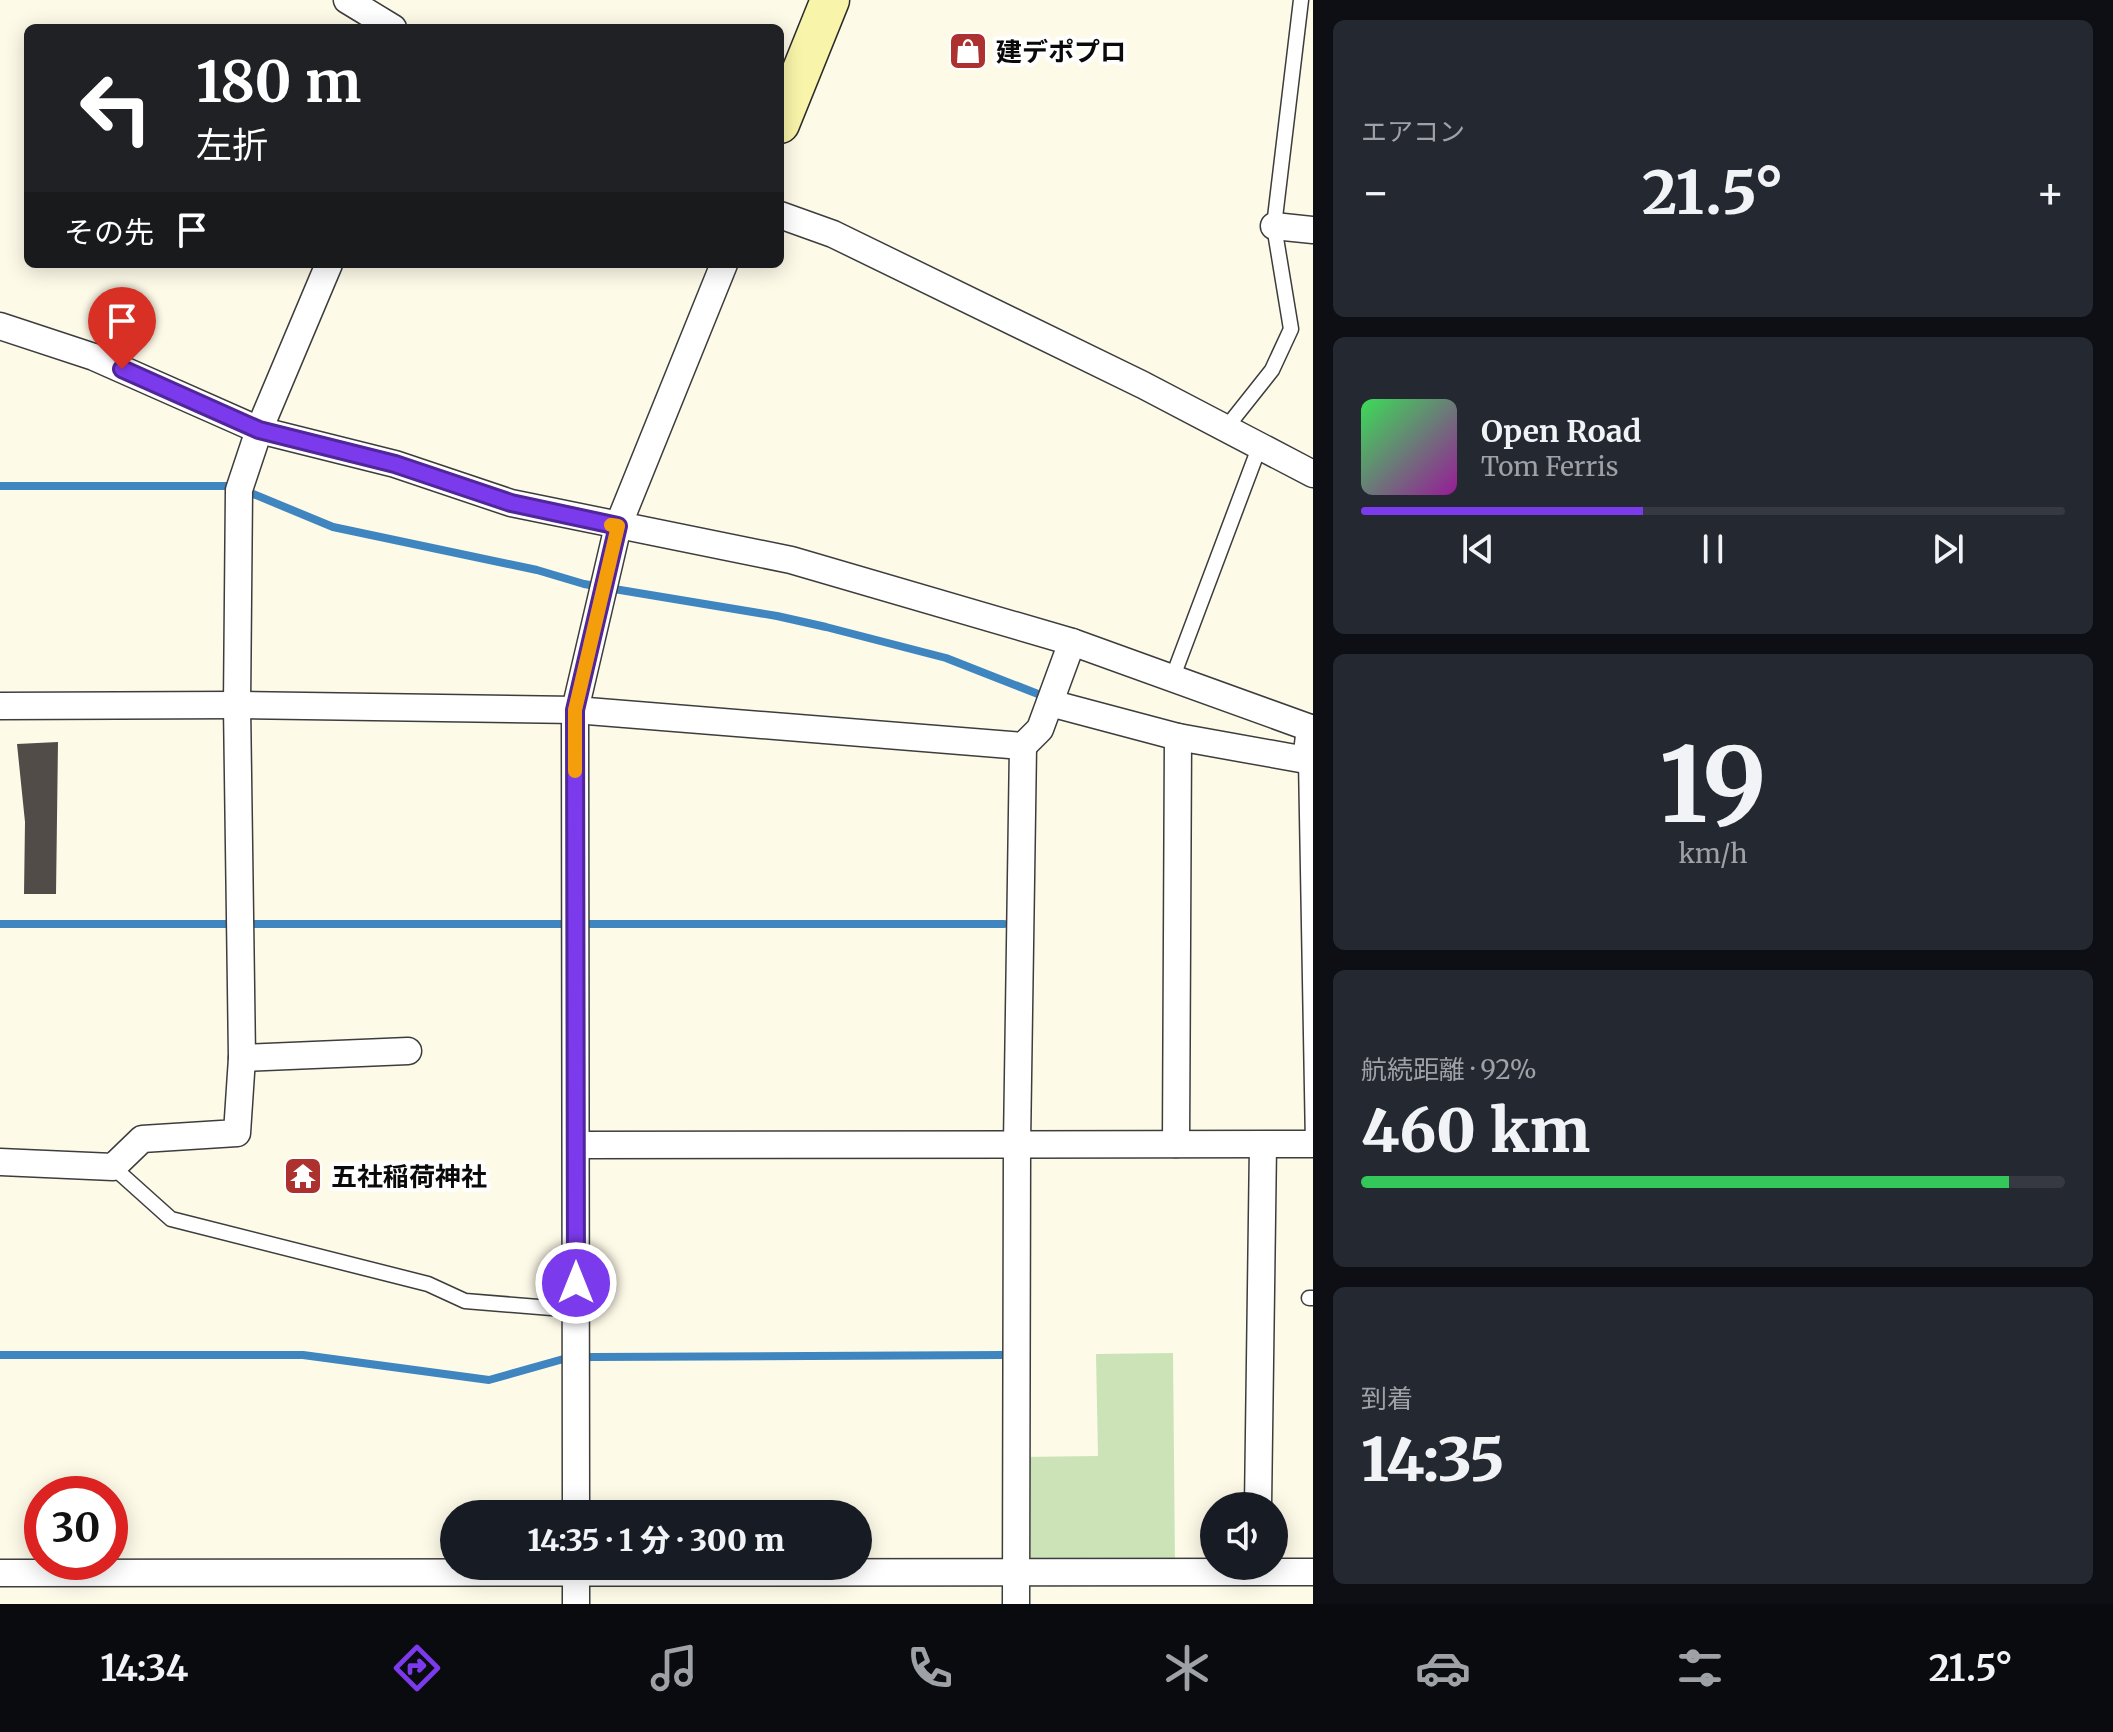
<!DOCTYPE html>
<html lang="ja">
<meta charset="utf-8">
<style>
body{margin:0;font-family:Merriweather,"Noto Sans JP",serif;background:#242831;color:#f1f3f6;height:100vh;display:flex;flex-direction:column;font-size:30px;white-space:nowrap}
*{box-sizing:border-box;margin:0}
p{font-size:26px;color:#9ea1a6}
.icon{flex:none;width:44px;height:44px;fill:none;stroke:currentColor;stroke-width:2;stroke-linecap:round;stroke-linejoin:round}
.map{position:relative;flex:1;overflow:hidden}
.details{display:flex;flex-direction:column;gap:20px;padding:20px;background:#0d0f14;width:800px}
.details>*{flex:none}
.guide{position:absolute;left:24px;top:24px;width:760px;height:244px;border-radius:12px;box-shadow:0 4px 20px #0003;background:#202124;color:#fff;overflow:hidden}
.controls{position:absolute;left:1200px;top:1492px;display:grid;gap:16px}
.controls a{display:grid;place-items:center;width:88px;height:88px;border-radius:50%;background:#171b24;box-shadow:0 4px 20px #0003;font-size:40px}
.speed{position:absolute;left:24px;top:1476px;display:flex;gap:16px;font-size:40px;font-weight:700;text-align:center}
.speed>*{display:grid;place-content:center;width:104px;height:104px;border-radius:50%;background:#171b24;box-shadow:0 4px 20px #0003;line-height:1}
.speed .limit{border:12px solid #d22;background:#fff;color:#111}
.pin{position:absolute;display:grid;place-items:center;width:68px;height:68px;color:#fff;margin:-82px -34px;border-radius:50% 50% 50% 0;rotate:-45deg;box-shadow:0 0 8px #0007}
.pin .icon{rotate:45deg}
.me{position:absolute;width:88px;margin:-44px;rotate:0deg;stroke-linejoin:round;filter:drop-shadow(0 0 6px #0008)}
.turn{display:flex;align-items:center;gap:28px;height:168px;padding:0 40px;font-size:36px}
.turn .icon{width:104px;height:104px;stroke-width:2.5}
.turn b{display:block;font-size:56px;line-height:68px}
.then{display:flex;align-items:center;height:76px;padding:0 40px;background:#0003;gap:16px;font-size:30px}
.big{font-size:60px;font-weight:800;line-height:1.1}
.details .tile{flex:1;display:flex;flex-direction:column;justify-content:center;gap:12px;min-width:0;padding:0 28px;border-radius:12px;background:#242831}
.details .dial{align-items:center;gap:0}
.dial b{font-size:104px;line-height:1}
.song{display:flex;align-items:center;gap:24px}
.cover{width:96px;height:96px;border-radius:12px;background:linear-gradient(135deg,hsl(130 70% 55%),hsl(300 70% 35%))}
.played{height:8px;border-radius:4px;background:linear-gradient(90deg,#7c3aed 40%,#363941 40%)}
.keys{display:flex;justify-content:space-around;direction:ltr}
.heat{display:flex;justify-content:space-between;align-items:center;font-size:44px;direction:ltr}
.charge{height:12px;border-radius:6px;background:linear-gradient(90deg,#34c759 92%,#363941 0)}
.trip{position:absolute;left:440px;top:1500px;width:432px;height:80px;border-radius:40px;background:#171b24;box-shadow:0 4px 20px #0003;font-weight:800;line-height:80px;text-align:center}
.menu{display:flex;height:128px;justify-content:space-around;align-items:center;background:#090b0e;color:#9ea1a6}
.menu .icon{width:56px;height:56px}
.menu .active{color:#7c3aed}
.menu b{font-size:36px;color:#f1f3f6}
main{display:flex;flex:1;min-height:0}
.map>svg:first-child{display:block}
</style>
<main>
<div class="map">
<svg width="1313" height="1604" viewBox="0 0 1313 1604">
<rect width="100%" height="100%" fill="#fdfae8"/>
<polygon fill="#cbe3b6" points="1173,1353 1175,1565 1022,1567 1021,1457 1098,1456 1096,1354"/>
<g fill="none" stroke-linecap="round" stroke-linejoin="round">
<g stroke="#3f85c0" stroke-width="8">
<polyline points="0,486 234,486 333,527 537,570 584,584 777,616 826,627 946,658 1038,694"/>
<polyline points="0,924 1004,924"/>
<polyline points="0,1355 303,1355 489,1380 567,1358 593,1357 1003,1355"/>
</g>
</g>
<polygon fill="#514c47" points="58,742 56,894 24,894 25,822 17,744"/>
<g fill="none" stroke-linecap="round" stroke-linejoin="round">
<g stroke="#3d3d3d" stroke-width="17">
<g id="lane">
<polyline points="1226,428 1272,370 1291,329 1274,226 1301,0"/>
<polyline points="1172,679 1260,445"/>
<polyline points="1306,760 1313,1144"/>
<polyline points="113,1167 171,1219 428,1284 465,1301 576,1310"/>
<polyline points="1309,1298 1313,1298"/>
</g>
</g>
<g stroke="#3d3d3d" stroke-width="29">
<g id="street">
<polyline points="347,0 393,28"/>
<polyline points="780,215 833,234 1143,385 1313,474"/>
<polyline points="1274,226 1313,230"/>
<polyline points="0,326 94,357 259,430 395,464 511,503 791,560 1072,642 1313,729"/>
<polyline points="1050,703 1178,737"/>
<polyline points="0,706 237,705 575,710 1023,746 1040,729 1072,642"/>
<polyline points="242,1058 408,1051"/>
<polyline points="1176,1144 1178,737 1306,760 1310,728"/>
<polyline points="576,1145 1313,1144"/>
<polyline points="0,1162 113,1167 142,1139 237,1133 242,1058 237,705 239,490 259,430 329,264"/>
<polyline points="1258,1506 1263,1145"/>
<polyline points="576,1514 575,710 618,526 724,264"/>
<polyline points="576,1566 576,1604"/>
<polyline points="0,1573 1313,1572"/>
<polyline points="1016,1604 1017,1144 1023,746"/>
</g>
</g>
<g stroke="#2c2c2c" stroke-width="41">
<polyline id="secondary" points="780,124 830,0"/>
</g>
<use href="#lane" stroke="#fff" stroke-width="14"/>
<use href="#street" stroke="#fff" stroke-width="26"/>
<use href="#secondary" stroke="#f8f4a9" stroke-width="38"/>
</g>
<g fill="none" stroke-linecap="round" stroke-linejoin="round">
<g stroke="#51269a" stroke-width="20">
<polyline id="route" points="122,369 259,430 395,464 511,503 618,526 575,710 576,1283"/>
</g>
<use href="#route" stroke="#7c3aed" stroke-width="14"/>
<polyline stroke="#f59e0b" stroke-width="14" points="575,771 575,710 618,526 611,525"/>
</g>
<defs>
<g id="shop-square" transform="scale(2)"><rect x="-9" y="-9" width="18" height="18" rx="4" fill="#ac312f" stroke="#fff"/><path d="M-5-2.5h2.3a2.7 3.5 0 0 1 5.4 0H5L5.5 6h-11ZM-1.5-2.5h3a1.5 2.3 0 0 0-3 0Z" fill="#fff"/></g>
<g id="temple-square" transform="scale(2)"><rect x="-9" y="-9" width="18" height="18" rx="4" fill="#ac312f" stroke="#fff"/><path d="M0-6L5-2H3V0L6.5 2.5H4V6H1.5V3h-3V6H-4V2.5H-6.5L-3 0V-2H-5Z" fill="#fff"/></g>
</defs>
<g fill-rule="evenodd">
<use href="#shop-square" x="968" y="51"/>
<use href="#temple-square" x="303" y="1176"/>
</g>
<g text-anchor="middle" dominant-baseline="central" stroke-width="8" stroke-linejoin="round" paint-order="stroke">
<g font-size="26" font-weight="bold" fill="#0a0a0a" stroke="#fff" text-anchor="start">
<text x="996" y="51">建デポプロ</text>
<text x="331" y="1176">五社稲荷神社</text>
</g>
</g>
</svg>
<div class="controls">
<a><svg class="icon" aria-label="sound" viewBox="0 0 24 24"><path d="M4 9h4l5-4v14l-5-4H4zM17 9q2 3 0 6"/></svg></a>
</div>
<div class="speed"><div class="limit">30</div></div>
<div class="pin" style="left:122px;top:369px;background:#d93025"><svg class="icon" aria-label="arrive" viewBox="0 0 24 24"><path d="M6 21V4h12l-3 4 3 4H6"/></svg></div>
<svg class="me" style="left:576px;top:1283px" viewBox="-20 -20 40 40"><circle r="17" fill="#7c3aed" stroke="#fff" stroke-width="3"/><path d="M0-11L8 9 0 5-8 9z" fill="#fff"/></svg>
<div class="trip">14:35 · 1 分 · 300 m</div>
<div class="guide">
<div class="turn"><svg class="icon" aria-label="left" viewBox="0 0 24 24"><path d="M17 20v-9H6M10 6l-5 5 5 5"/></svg><div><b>180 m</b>左折</div></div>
<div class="then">その先<svg class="icon" aria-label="arrive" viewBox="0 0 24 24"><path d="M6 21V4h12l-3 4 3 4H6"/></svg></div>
</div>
</div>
<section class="details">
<div class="tile"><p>エアコン</p>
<div class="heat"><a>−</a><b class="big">21.5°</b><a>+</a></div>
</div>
<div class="tile">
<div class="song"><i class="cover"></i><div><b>Open Road</b><p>Tom Ferris</p></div></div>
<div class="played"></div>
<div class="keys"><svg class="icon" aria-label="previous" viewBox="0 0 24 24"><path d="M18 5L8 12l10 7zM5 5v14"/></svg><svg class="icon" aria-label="pause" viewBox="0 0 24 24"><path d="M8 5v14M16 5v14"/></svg><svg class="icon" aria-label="next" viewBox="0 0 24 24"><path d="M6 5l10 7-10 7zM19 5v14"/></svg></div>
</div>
<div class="tile dial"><b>19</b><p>km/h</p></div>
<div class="tile"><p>航続距離 · 92%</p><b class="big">460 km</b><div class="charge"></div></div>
<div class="tile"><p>到着</p><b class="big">14:35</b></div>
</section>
</main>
<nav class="menu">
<b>14:34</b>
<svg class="icon active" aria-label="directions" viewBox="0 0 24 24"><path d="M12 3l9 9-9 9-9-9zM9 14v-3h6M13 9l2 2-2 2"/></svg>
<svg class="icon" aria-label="music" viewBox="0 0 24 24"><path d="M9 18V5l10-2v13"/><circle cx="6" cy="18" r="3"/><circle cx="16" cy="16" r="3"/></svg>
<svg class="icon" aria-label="phone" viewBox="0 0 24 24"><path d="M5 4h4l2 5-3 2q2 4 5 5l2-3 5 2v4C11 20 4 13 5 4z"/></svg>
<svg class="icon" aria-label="climate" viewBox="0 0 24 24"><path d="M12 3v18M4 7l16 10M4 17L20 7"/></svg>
<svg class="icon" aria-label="car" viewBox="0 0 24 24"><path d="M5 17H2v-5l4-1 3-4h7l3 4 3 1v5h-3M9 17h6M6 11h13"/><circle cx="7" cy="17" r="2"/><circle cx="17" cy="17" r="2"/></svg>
<svg class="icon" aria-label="filters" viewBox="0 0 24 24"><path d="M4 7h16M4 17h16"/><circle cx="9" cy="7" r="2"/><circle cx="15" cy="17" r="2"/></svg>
<b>21.5°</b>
</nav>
